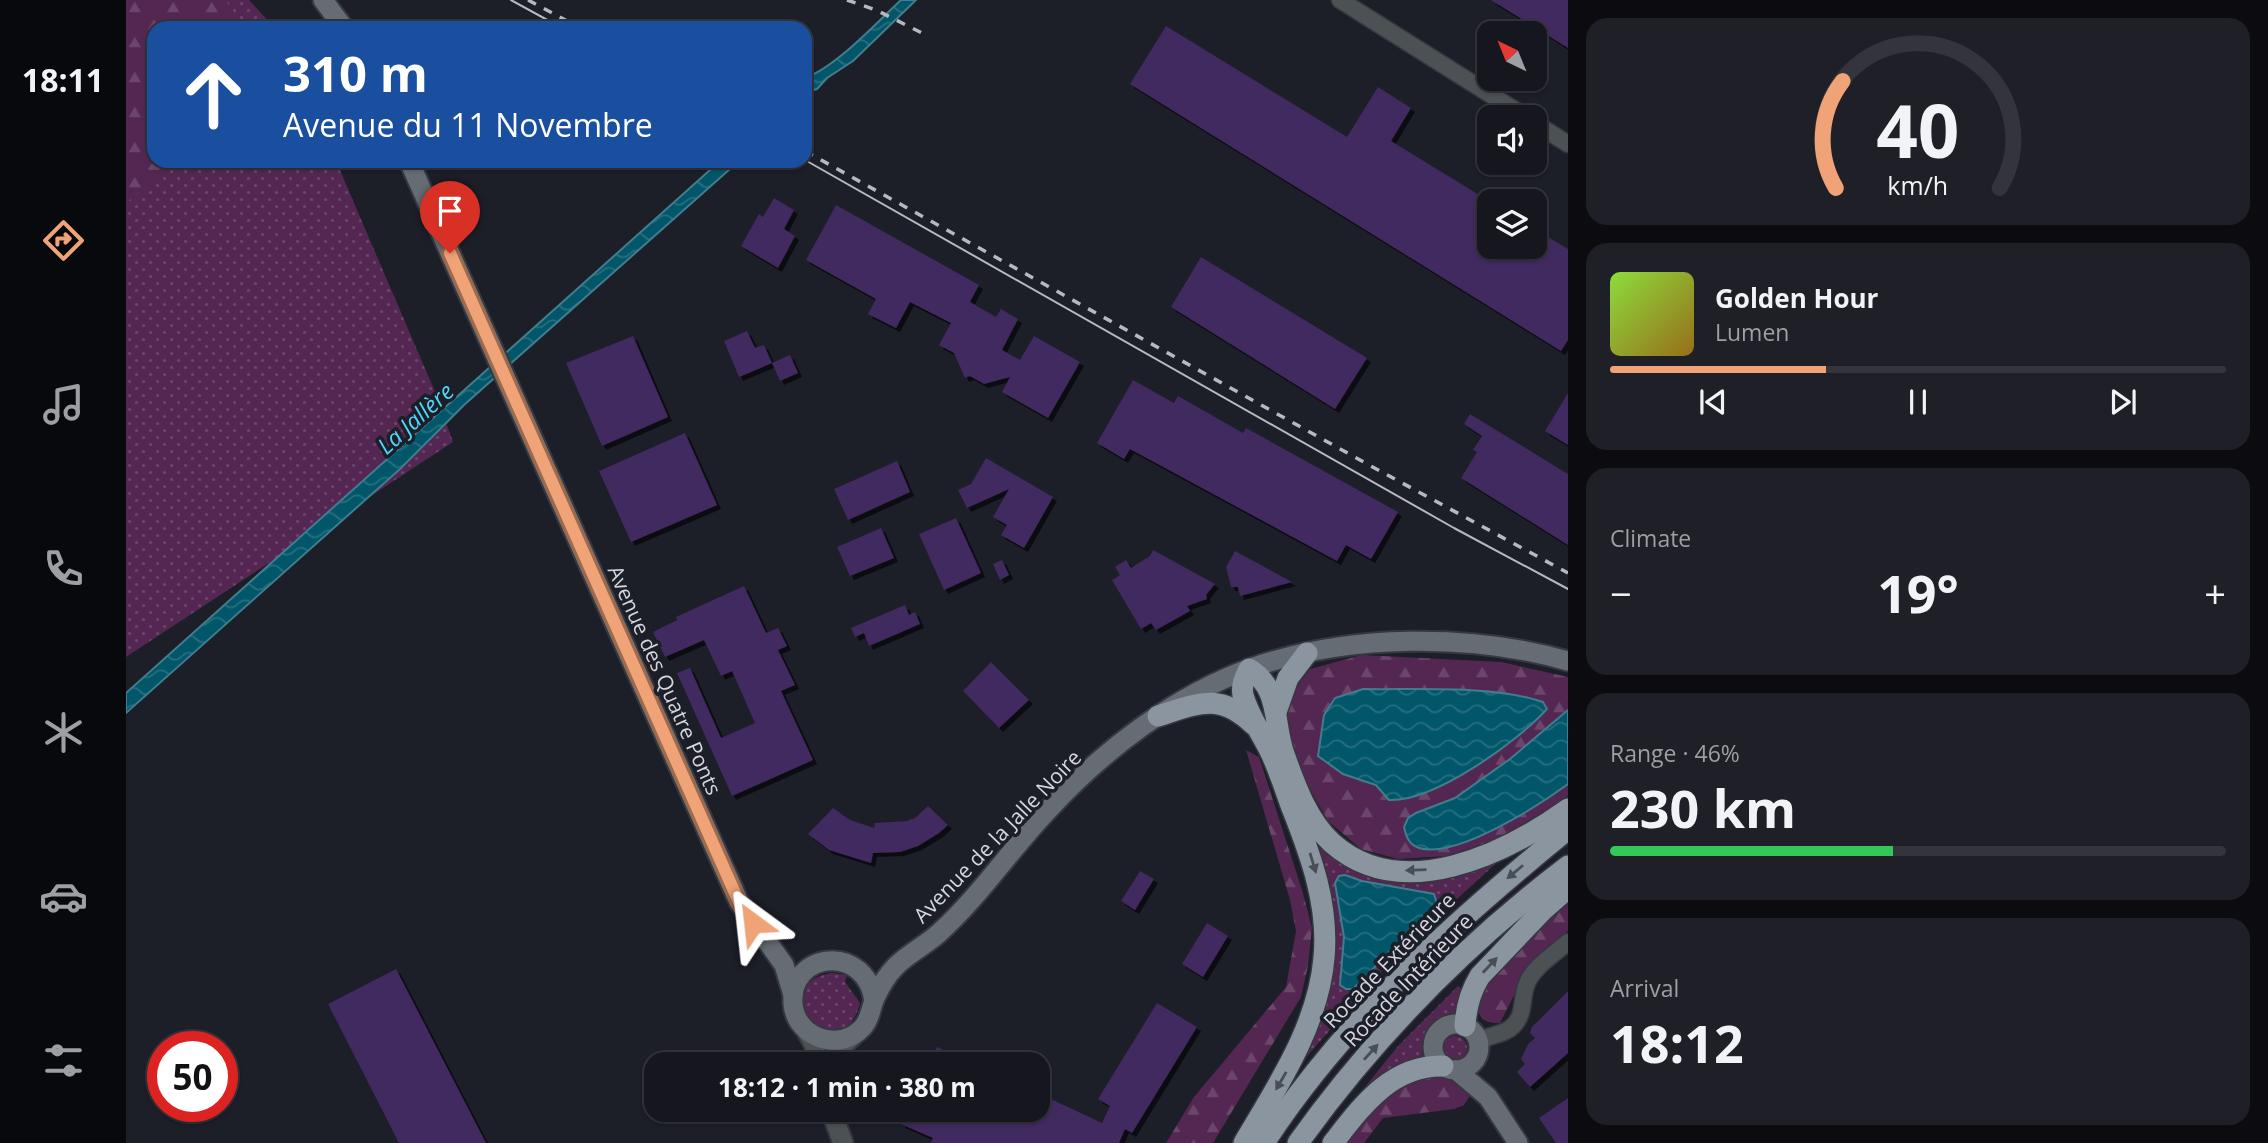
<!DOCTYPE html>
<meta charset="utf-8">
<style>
body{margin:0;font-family:"Open Sans",sans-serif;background:#1e1f27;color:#f1f3f6;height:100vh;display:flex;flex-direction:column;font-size:26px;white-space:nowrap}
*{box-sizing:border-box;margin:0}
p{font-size:23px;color:#9d9fa4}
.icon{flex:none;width:38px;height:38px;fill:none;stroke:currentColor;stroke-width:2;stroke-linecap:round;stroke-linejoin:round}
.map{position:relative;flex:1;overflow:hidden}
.details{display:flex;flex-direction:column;gap:18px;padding:18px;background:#0c0c10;width:700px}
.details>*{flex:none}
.banner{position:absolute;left:21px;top:21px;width:665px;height:147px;border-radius:21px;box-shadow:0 2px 5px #0004,0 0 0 2px #34353c;background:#1a4fa0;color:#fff;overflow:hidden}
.needle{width:46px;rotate:317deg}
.buttons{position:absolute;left:1351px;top:21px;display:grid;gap:14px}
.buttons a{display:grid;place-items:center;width:70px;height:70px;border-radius:14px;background:#15161e;box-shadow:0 2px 5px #0004,0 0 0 2px #34353c;font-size:35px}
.speed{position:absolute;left:21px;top:1031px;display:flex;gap:14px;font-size:35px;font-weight:700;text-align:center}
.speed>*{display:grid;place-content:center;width:91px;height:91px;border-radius:50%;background:#15161e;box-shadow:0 2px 5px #0004,0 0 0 2px #34353c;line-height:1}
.speed .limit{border:10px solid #d22;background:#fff;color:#111}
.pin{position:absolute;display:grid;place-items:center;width:60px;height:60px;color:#fff;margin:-72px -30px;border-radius:50% 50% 50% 0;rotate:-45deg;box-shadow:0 0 7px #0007}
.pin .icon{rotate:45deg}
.me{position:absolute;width:77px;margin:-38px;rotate:330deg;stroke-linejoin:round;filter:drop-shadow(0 0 5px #0008)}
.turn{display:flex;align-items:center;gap:24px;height:147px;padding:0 21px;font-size:32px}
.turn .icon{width:91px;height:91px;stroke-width:2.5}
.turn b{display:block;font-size:49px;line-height:60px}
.big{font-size:52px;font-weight:700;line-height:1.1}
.details .widget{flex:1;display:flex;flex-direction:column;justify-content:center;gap:10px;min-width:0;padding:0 24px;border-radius:21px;background:#1e1f27}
.details .dial{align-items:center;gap:0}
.dial svg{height:182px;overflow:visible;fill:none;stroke:#34353c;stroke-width:7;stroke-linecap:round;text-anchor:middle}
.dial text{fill:#f1f3f6;stroke:none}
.song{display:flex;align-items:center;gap:21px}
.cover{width:84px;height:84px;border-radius:10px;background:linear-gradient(135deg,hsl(90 70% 55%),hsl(40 70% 35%))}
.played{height:7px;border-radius:4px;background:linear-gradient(90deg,#efa377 35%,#34353c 35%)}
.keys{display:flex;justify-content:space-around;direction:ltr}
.heat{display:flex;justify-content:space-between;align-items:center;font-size:38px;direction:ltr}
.charge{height:10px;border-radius:5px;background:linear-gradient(90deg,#34c759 46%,#34353c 0)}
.trip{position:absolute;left:518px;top:1052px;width:406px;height:70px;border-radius:21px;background:#15161e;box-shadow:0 2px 5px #0004,0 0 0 2px #34353c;font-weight:700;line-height:70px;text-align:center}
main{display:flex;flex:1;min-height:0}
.menu{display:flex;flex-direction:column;width:126px;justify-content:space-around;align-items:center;background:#08090c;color:#9d9fa4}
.menu .icon{width:49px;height:49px}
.menu .on{color:#efa377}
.menu b{font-size:32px;color:#f1f3f6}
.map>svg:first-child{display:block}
</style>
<main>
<nav class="menu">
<b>18:11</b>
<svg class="icon on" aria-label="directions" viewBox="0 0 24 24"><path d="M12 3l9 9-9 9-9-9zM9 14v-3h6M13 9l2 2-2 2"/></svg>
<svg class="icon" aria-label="music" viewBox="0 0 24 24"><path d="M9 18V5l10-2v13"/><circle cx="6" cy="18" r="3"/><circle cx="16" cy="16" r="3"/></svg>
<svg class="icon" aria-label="phone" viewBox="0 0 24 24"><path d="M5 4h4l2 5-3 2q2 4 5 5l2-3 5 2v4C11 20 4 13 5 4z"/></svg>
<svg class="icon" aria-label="climate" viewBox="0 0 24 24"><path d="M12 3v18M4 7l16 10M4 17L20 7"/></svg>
<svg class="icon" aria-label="car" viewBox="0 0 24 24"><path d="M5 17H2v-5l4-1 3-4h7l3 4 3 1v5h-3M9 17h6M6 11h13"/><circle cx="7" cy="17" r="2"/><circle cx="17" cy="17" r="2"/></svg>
<svg class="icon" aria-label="filters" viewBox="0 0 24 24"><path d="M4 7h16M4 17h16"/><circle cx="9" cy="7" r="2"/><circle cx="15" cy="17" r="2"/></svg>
</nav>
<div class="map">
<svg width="1442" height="1143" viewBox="0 0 1442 1143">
<defs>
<pattern id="grass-dots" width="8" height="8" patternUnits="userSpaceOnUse" patternTransform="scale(1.75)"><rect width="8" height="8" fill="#532751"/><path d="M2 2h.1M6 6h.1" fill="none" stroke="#6b466a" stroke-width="1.8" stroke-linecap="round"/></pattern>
<pattern id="forest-firs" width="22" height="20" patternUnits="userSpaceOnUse" patternTransform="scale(1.75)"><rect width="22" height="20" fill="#532751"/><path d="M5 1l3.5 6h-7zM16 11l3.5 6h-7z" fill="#6b466a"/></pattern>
<pattern id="water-waves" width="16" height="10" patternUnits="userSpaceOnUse" patternTransform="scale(1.75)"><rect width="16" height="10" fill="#015769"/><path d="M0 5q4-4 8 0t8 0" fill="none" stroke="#256e7e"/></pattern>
<filter id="shadow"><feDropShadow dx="4" dy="4" stdDeviation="0" flood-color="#0009"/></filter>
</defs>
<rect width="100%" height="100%" fill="#1c1e28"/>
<g fill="url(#grass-dots)">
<polygon points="0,0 123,0 149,28 28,28 28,161 210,161 310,394 327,442 0,657"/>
<polygon points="1182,828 1234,871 1378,856 1274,951 1174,1064 1197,1012"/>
<path d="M706,973L721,975L719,982L734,1003C715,1077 631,985 706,973Z"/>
<path d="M1332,986L1340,992L1335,1014C1307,1021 1295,1027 1296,1058L1258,1075L1231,1097L1272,1046Z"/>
<circle cx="1329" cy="1048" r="12"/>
</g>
<g fill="url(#forest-firs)">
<polygon points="0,0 100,0 114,28 28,28 28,161 51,161 0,203"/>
<polygon points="1236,655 1375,662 1442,677 1442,796 1373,839 1320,856 1272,859 1235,849 1202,821 1181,784 1161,731 1163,696 1184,669"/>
<polygon points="1120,750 1133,757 1177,893 1186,928 1182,966 1175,997 1087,1143 1040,1143 1068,1097 1160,987 1170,931 1164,900"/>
<path d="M1442,904V931L1404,964L1374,1023C1354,1024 1352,1014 1349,998L1394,944Z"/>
<polygon points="1321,1074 1342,1082 1345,1094 1338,1105 1328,1109 1257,1118 1238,1143 1218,1143 1263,1091 1291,1078"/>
</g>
<g fill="url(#water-waves)" stroke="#417d8c" stroke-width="2">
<path d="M775,0H790L727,61L701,78L691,89L679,92V78C710,67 750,23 775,0Z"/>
<polygon points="594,161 613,161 338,405 274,469 0,713 0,693"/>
<path d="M1237,689C1290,690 1368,685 1417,702L1421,709C1391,742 1308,802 1263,800L1250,785L1217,774L1192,756L1198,715L1209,698Z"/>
<path d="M1442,710V784C1412,806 1330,859 1293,848C1283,845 1280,836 1278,827L1282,818L1290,813L1329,798L1384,759Z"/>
<polygon points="1219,875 1236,881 1308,894 1311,904 1227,989 1220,989 1214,985 1218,937 1209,883 1213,876"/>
</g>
<g fill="#40295f" filter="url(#shadow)">
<polygon points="1365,0 1442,0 1442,48"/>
<polygon points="1040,26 1221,137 1252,87 1285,108 1265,141 1363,201 1363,247 1409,247 1409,229 1442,249 1442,340 1435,351 1004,84"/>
<polygon points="648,198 668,210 658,229 669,236 652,268 615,246 633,214 637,217"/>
<polygon points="710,205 853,285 844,302 870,317 875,309 892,319 876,350 894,360 908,336 954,362 922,418 876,392 884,377 858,384 844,376 839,378 828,353 813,345 825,323 784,302 770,328 742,314 750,299 680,260"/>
<polygon points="1075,257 1241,358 1209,409 1045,307"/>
<polygon points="621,331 629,348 638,345 646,363 613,377 598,341"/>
<polygon points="507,336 542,417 476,446 440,363"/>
<polygon points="664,355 672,373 654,381 646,363"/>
<polygon points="1007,380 1048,403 1052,396 1117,433 1120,428 1272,512 1245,559 1220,545 1211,561 1004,449 998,459 971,443"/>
<polygon points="1442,393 1442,445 1419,431"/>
<polygon points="1344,414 1442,474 1442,545 1335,478 1351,452 1347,450 1356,436 1338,424"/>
<polygon points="559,433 591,505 505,542 473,471"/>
<polygon points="860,458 927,497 898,548 875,535 881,525 867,517 883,489 841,508 832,490 845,484"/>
<polygon points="771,461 784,492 722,520 708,489"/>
<polygon points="830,518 855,573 818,590 793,534"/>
<polygon points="755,528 768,558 724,576 711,547"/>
<polygon points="1027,550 1089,584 1080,595 1081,599 1061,606 1064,611 1030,630 1025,623 1015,629 986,580 994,575 989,567 1000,560 1005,568 1024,556"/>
<polygon points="1109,551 1166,582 1114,596 1112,587 1105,587 1100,567"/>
<polygon points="876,560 883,575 874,580 867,564"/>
<polygon points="618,586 640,633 652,628 661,646 652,650 669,685 655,691 687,760 606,796 551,673 564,668 595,738 629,723 606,671 595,676 578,640 539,657 527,632 551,620 550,617"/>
<polygon points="779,605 783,615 789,612 794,624 743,646 738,633 729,637 725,628"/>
<polygon points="865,662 903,700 873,728 837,691"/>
<polygon points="802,806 822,825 813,833 792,846 774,852 747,853 745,863 703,850 682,834 707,808 724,820 748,828 749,823 781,821 789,818"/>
<polygon points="1014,871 1028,879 1009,910 995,901"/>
<polygon points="1081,923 1102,936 1077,977 1056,964"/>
<polygon points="270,969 360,1143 273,1143 202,1004"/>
<polygon points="1442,991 1442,1053 1404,1087 1391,1072 1399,1064 1395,1059 1402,1044 1409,1038 1404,1033 1406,1027"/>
<polygon points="1031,1003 1071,1027 1006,1133 999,1129 993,1143 805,1143 807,1138 775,1124 782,1110 912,1110 912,1093 976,1123 984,1106 972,1099"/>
<polygon points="811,1047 848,1064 803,1064"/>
<polygon points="1442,1098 1442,1143 1430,1143 1413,1118"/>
</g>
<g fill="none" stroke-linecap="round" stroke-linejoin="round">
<g stroke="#363841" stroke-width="19">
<g id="minor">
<polyline points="1214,0 1400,117"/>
<polyline points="1409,123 1442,144"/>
<path d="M1352,1042C1363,1034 1377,1036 1387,1026C1399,1014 1395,1001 1400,986C1405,968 1429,954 1442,942"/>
</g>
</g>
<g stroke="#363841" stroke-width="23">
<g id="tertiary">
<polyline points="680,1030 688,1044 692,1064"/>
<polyline points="703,1064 713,1048 727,1036"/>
<polyline points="705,1110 717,1143"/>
</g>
</g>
<g stroke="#363841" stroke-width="23">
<g id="secondary">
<polyline points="197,0 218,28"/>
<polyline points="283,161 613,902 658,965 667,995"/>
<path d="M748,1001C740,943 663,951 667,1004C670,1038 714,1053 737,1027C745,1018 744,1009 749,998C754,987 761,975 770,966C783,953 800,945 813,933C855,895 886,847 925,807C979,749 1050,695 1125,668C1222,634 1344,633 1442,661"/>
<circle cx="1330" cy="1047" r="23"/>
<polyline points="1330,1070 1362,1097 1392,1143"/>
</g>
</g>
<g stroke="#363841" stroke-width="24">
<g id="motorway">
<polyline points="1150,712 1162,678 1181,653"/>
<path d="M1032,716C1073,703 1094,692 1128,725"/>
<path d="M1339,1026C1340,1007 1344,992 1354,976L1416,911L1442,888"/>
<path d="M1118,1143C1152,1085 1192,1026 1198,958C1203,905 1185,856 1166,808C1159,789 1153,770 1145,753C1136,734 1122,715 1117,695C1115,685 1119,678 1123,669C1155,688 1147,724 1158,754C1169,785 1181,820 1206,843C1276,905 1379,854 1442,809"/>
<path d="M1138,1143C1218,1020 1329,921 1442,829"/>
<path d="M1172,1143C1247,1038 1340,944 1442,866"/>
<path d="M1207,1143C1236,1106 1265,1065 1317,1066"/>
</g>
</g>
<use href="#minor" stroke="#4c5154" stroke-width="16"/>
<use href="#tertiary" stroke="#4c5154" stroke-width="19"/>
<use href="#secondary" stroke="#666c73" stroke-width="19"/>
<use href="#motorway" stroke="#8b959f" stroke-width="21"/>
<g stroke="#b7b9c0" stroke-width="2">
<polyline points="385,0 436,28"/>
<polyline points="679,160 1328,528 1442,589"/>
</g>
<g stroke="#b7b9c0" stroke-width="3.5" stroke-dasharray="9 9" stroke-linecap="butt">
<polyline points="402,0 454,28"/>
<polyline points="721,0 750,10 798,34"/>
<polyline points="679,151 1243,465 1442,573"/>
</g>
</g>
<defs><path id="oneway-solid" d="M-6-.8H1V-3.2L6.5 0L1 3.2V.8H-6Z" transform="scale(1.75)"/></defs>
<g fill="#484e58">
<use href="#oneway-solid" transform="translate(1187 863) rotate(73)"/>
<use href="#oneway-solid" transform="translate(1290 870) rotate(178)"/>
<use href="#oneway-solid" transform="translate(1389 872) rotate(140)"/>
<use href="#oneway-solid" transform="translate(1364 965) rotate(-47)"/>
<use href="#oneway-solid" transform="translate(1245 1052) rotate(-48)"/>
<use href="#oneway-solid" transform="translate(1155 1081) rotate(120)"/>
</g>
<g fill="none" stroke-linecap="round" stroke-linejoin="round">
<g stroke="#9b6a4d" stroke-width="18">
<polyline id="route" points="324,253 613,902 627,923"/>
</g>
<use href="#route" stroke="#efa377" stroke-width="12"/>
</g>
<g text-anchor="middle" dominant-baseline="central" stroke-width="7" stroke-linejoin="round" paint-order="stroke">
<g font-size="21" fill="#d6d7de" stroke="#1c1e28">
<text transform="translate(539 680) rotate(66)">Avenue des Quatre Ponts</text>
<text transform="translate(871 836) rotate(-46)">Avenue de la Jalle Noire</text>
<text transform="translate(1263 960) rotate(-46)">Rocade Extérieure</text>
<text transform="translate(1282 980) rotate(-46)">Rocade Intérieure</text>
</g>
<g font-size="23" font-style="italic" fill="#4fd6f9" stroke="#1c1e28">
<text transform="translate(289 418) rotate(-42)">La Jallère</text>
</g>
</g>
</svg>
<div class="buttons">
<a><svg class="needle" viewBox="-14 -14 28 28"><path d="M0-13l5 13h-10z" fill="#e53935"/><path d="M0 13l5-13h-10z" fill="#9d9fa4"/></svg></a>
<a><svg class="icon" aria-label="sound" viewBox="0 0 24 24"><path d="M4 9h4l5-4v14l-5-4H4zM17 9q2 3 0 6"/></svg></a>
<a><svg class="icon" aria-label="layers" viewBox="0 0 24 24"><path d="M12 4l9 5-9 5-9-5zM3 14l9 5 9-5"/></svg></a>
</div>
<div class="speed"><div class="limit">50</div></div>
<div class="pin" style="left:324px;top:253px;background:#d93025"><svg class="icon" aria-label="arrive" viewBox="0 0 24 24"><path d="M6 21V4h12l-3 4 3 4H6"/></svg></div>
<svg class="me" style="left:627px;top:923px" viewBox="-20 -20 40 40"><path d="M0-17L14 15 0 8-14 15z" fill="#efa377" stroke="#fff" stroke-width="4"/></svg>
<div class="trip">18:12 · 1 min · 380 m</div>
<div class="banner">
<div class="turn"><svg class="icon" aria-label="ahead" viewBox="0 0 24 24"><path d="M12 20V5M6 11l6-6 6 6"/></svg><div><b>310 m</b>Avenue du 11 Novembre</div></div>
</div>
</div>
<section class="details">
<div class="widget dial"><svg viewBox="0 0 100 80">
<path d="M14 69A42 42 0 1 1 86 69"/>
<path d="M14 69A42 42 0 0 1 17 22" stroke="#efa377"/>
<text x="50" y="56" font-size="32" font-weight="700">40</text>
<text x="50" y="72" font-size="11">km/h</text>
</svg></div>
<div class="widget">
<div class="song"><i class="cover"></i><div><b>Golden Hour</b><p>Lumen</p></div></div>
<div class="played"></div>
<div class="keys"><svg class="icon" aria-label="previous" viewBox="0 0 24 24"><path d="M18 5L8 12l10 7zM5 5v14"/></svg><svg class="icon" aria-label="pause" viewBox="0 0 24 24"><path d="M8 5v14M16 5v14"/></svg><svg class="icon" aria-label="next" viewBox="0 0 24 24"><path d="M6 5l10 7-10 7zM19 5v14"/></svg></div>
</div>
<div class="widget"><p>Climate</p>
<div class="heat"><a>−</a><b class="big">19°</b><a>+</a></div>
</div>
<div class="widget"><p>Range · 46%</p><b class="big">230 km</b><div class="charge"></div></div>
<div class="widget"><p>Arrival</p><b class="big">18:12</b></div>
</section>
</main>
